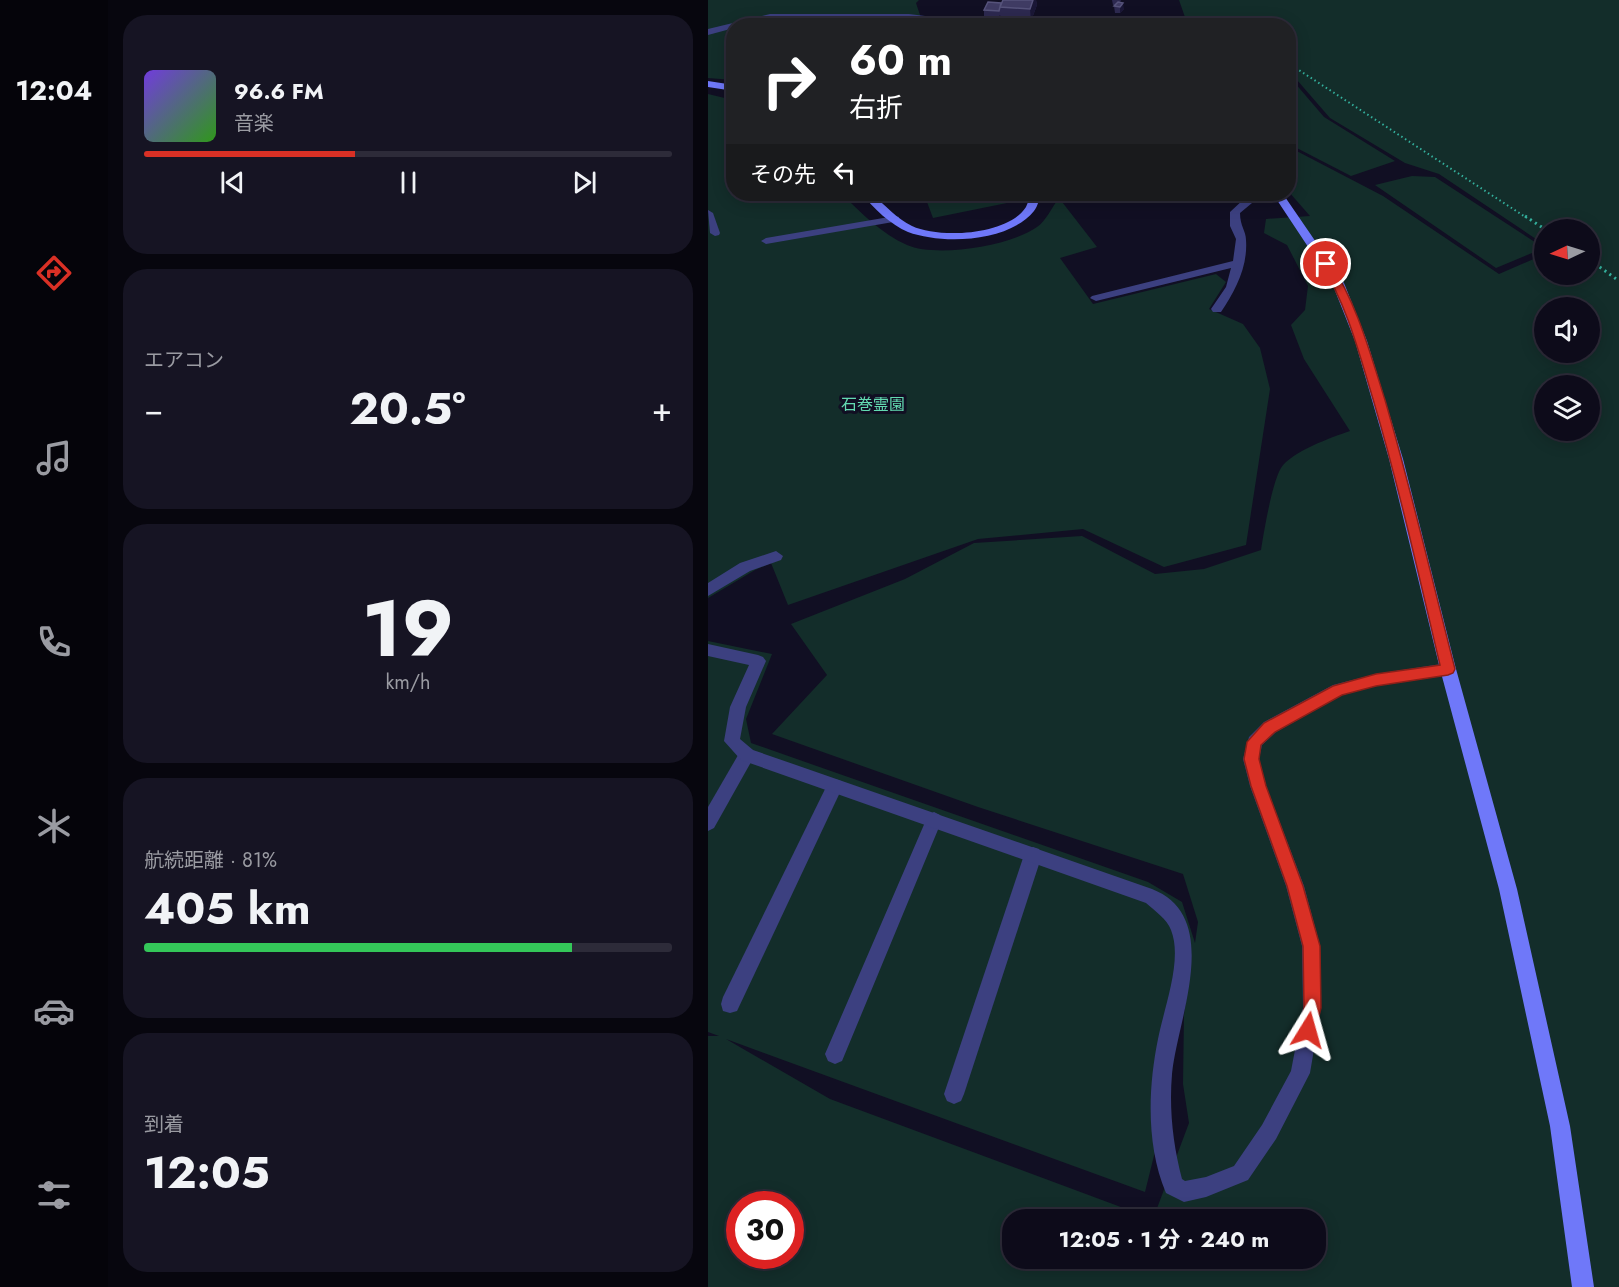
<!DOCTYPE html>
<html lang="ja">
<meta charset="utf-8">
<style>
body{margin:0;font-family:Jost,"Noto Sans JP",sans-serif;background:#161423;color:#f1f3f6;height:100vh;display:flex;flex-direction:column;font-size:22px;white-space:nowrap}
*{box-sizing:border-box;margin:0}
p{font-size:20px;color:#9a9ba2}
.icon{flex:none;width:33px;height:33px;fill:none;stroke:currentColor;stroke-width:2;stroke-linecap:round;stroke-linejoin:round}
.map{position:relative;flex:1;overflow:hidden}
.side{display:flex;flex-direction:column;gap:15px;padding:15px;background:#07060e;width:600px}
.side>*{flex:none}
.top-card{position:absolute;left:18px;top:18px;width:570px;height:183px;border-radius:24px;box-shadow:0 3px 15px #0003,0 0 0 2px #2d2b39;background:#202124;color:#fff;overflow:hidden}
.needle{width:39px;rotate:266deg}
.tools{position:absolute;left:826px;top:219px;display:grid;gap:12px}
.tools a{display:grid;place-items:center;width:66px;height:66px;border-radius:50%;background:#0d0b1a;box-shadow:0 3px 15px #0003,0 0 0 2px #2d2b39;font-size:30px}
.speed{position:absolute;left:18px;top:1191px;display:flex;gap:12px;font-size:30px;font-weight:700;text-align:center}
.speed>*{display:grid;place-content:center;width:78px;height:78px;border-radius:50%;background:#0d0b1a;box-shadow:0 3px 15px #0003,0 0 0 2px #2d2b39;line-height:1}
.speed .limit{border:9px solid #d22;background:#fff;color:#111}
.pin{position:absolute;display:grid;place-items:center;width:51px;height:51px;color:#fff;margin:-26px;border:3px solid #fff;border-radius:50%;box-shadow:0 2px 6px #0007}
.me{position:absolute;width:66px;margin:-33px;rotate:8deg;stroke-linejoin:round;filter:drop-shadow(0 0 4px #0008)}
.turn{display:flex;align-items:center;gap:21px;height:126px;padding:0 24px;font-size:27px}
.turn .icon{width:78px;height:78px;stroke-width:2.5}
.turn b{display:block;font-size:42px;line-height:51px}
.then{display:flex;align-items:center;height:57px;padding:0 24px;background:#0003;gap:12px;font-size:22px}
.big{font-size:45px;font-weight:700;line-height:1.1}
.side .card{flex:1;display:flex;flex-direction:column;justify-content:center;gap:9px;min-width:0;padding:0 21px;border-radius:24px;background:#161423}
.side .dial{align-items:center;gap:0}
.dial b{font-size:78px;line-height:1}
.song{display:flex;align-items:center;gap:18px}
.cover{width:72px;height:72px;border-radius:9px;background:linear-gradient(135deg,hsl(260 70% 55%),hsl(110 70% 35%))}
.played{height:6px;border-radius:3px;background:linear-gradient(90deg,#d93025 40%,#2d2b39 40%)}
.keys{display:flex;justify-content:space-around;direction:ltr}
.heat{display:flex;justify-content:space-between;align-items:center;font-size:33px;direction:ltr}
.charge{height:9px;border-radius:4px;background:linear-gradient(90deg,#34c759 81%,#2d2b39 0)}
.trip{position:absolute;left:294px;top:1209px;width:324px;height:60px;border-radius:24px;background:#0d0b1a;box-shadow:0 3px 15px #0003,0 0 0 2px #2d2b39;font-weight:700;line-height:60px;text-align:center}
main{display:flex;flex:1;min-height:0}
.dock{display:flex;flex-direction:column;width:108px;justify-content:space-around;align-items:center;background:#05040a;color:#9a9ba2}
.dock .icon{width:42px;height:42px}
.dock .current{color:#d93025}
.dock b{font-size:27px;color:#f1f3f6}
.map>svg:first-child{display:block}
</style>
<main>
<nav class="dock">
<b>12:04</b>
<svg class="icon current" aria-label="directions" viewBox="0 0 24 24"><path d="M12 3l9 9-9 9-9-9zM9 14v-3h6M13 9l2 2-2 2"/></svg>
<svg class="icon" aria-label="music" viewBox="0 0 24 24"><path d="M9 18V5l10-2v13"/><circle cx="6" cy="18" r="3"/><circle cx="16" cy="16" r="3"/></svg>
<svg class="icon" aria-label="phone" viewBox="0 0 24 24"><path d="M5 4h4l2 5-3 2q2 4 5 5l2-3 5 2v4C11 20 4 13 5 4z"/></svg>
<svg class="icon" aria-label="climate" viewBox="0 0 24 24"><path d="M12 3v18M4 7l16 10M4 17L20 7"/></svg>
<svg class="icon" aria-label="car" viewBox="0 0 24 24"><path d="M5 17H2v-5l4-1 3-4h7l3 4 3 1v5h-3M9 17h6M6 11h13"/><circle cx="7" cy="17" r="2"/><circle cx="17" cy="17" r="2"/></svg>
<svg class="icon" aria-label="filters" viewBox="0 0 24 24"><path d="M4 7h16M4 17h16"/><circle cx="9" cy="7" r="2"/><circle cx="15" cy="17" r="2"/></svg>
</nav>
<section class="side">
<div class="card">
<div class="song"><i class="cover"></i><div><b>96.6 FM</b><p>音楽</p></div></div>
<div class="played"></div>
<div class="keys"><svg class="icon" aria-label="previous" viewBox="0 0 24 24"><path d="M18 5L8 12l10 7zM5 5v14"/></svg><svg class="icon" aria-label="pause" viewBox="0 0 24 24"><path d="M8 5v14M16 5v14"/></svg><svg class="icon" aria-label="next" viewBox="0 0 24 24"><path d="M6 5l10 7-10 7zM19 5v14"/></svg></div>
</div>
<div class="card"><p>エアコン</p>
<div class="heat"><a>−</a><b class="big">20.5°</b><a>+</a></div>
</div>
<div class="card dial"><b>19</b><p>km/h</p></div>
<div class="card"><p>航続距離 · 81%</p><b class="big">405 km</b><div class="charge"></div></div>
<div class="card"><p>到着</p><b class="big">12:05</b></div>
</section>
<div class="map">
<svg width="911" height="1287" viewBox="0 0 911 1287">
<rect width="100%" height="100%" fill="#110f23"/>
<g fill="#132d2a" fill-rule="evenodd">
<polygon points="0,0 211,0 208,3 214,21 266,25 26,26 25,80 0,78"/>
<path d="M471,0H911V1287H0V1036H11L0,1032V641L64,654L38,719L43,743L440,882L474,902L487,943L490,922L475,874L270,807L64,734L119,675L83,624L197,579L266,543L374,536L447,574L496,569L553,550C556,531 564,483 573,468C583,452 624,437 642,431L596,359L583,325L597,310L600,286L579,245L556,233L558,219L602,216L581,192V147L675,196L791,274L837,254V274H882V230H837V245L731,174L697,163L622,118L589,80L581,77L580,26L479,23ZM837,308H882V352H837ZM837,386H882V430H837ZM481,980L476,1015L475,1084L481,1123L445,1219L122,1099L18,1039L437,1192L461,1095L472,1009ZM32,1204H82V1256H32ZM304,1220H608V1258H304Z"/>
<polygon points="581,80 586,82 616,117 687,161 643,176 581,144"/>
<path d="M0,94L25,100L26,194H134C152,212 174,234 199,245C229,258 302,246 329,227C338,221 344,207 351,198L389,247L352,258L385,304L508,274L518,282L501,309L535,324L552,348L562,389L538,545L456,567L375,529L270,539L80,605L63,563L47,570L0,598Z"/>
<polygon points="704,176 727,177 836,248 788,268 667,185"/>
<polygon points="216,194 319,194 319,199 225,218"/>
</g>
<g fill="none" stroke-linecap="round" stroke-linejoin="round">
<polyline stroke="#34b09d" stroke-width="2" stroke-dasharray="1.5 3" stroke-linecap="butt" points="580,63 819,218"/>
<g stroke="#34b09d" stroke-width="3" stroke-dasharray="2 4" stroke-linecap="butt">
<polyline points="817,216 838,230"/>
<polyline points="882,260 911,281"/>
</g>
<g fill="#3c4080" fill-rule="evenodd">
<polygon points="62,14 201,14 297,26 262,26 201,20 62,20 37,26 26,26 26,28 0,35 0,29"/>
<path d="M555,194H569L544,203L532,213C532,226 538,231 538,240C540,267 527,291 513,312H505L503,309L518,287L523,268L388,301L382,298L384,296L525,261L528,239L522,226V212L536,199Z"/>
<polygon points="0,210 5,213 12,233 11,235 7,236 2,233"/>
<polygon points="187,216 191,217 191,221 58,244 53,241 58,238"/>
<polygon points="68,551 75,556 73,560 42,571 0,596 0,583 32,563"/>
<polygon points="39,748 45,750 47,755 6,828 0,831 0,807 33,750"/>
<polygon points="127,779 133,781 135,786 29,1011 22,1013 15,1011 13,1004 15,997 121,781"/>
<polygon points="226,812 232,815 234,820 134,1061 127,1064 120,1061 117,1054 218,820 220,815"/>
<polygon points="325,847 331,849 334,855 256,1094 253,1101 246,1104 239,1101 236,1094 316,855 319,849"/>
</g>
<path fill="#3c4080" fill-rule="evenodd" d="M0,644L50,655L55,657L58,661L38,707L32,739L45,750L444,889C516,917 469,1020 464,1074C461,1109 465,1145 474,1179L477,1181L498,1177L526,1166L554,1125L583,1071L595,1008L594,946L578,886L542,786L535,759L541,737L556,722L625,685L668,674L740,663L745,665L748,669L745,673L740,675L668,686L634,695L568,732L554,745L551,759L558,786L596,886L612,946L613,1008L602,1073L568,1139L540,1180L498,1197L476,1202L458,1193C438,1146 440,1088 450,1039C456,1008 475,960 463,930C459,919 447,911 438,903L33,760L16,741L22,707L41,665L0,656Z"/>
<g fill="#6f78f9" fill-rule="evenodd">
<polygon points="0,81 26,85 26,91 0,87"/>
<path d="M154,194H164C177,205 189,219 204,226C232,239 300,235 318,207C320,203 321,198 323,194H333C331,199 330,206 326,211C301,242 235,245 200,232C183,225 165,208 154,194Z"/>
<polygon points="565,194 575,194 636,283 659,341 695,459 748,669 809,889 862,1126 886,1287 864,1287 842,1126 791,889 732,669 681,459 647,341 624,283"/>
</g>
</g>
<g fill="#2d2950">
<polygon points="295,0 328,0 329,5 323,21 293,19 292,15 291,17 276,17 276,10 293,3"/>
<polygon points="404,0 413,0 412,2 416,9 412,13 407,13 406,6 408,5 405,5"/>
</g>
<g fill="#1a1736">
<polygon points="325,0 328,0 329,5 323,21 322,9"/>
<polygon points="415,3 416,9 412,13 412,7"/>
</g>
<g fill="#3f3b63" stroke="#56537b" stroke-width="1.5">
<polygon points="295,0 325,0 322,9 292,7"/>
<polygon points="280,2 293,3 291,11 276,10"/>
<polygon points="410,2 415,3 412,7 406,6"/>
</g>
<path fill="#d93025" stroke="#8d1f18" stroke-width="1.5" d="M614,261H621C649,303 662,353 677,400C703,489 724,580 747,669L745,673L740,675L668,686L634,695L567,732L553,745L551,759L558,786L595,886L612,946L613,1008L606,1036L600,1038L594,1036L592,1030L596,1008L595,946L579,886L543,786L536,759L539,742L556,723L625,686L668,674L732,665C711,576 691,487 665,399C651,353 639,305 613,264Z"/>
<g text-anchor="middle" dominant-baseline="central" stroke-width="6" stroke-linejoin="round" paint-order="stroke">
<g font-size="16" fill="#63dab1" stroke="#110f23">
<text x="165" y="404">石巻霊園</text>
</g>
</g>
</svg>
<div class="tools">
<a><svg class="needle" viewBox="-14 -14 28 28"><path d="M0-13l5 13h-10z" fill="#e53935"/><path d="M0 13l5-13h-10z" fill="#9a9ba2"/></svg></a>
<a><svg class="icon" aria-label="sound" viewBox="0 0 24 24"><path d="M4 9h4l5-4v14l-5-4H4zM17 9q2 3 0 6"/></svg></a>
<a><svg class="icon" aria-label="layers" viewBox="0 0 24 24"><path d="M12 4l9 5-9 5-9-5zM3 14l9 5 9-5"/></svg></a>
</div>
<div class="speed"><div class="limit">30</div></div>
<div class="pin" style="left:618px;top:264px;background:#d93025"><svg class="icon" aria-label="arrive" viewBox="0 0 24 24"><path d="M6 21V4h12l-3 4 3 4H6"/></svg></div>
<svg class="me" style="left:600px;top:1030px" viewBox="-20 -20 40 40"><path d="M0-17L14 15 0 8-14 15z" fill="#d93025" stroke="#fff" stroke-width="4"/></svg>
<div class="trip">12:05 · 1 分 · 240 m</div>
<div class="top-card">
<div class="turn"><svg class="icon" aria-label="right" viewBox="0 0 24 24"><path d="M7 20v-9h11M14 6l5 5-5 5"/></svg><div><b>60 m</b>右折</div></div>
<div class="then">その先<svg class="icon" aria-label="left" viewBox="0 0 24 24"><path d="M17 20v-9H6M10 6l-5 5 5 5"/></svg></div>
</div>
</div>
</main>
